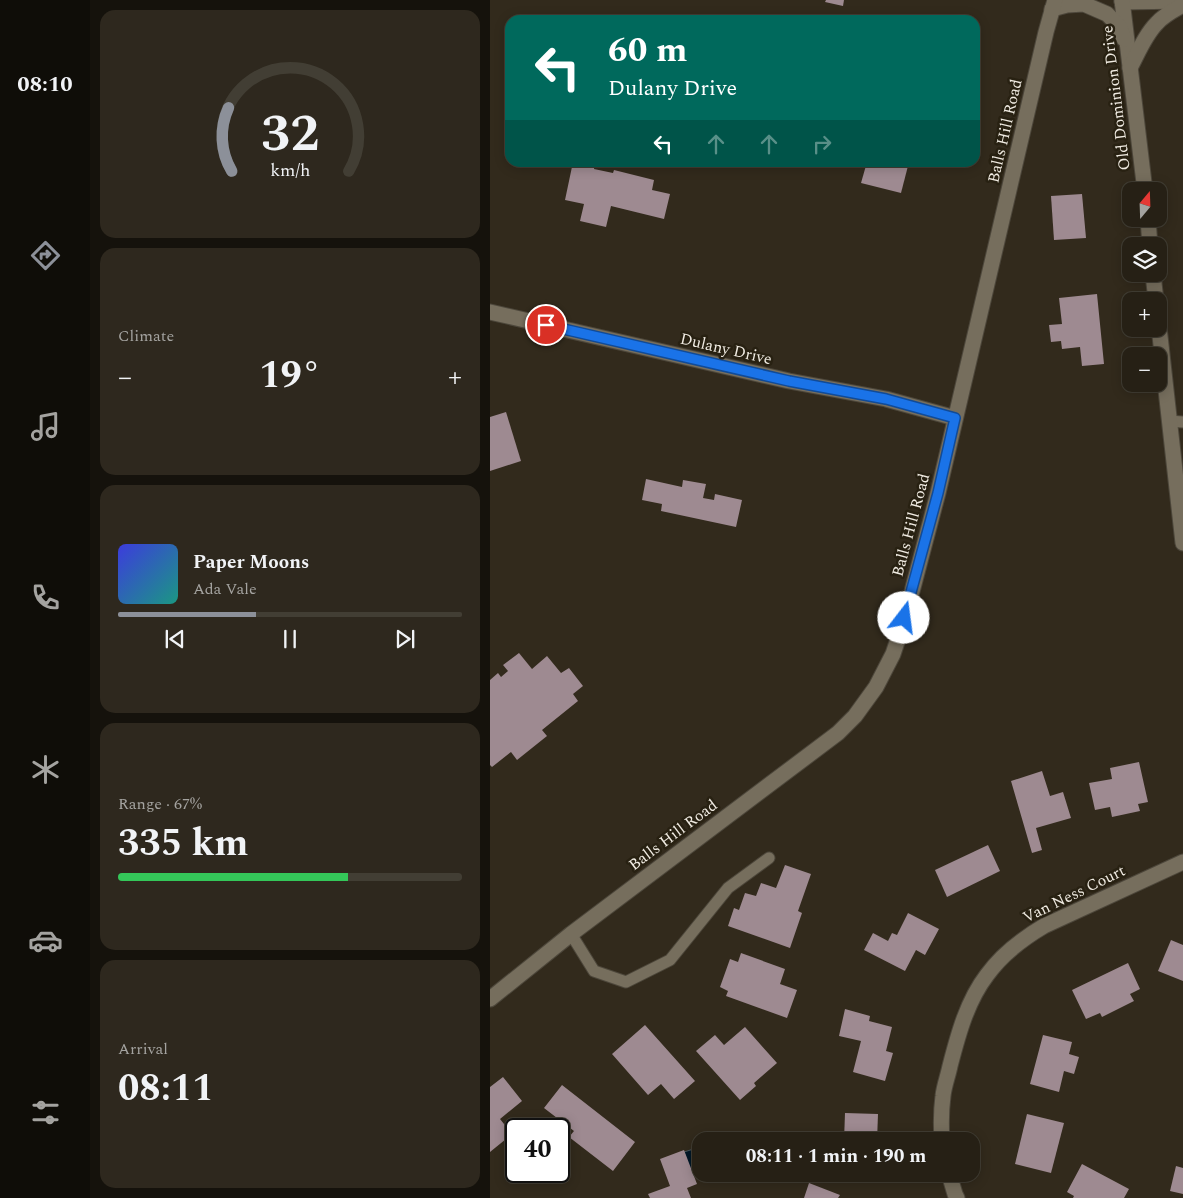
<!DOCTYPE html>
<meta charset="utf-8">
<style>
body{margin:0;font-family:Spectral,serif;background:#2e281e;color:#f1f3f6;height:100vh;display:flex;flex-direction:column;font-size:19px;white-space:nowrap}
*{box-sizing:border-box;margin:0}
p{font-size:16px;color:#a4a3a0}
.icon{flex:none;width:28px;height:28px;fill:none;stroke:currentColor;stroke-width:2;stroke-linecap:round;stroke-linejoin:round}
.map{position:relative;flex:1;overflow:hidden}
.details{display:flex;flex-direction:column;gap:10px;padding:10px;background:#15120c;width:400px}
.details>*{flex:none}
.hud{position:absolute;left:15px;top:15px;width:475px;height:152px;border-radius:15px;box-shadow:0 2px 12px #0003,0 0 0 1px #423e34;background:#00695c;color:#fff;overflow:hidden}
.needle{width:32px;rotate:19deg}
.buttons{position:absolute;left:632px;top:182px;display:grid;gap:10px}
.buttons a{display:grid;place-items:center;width:45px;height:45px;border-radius:10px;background:#262015;box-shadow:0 2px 12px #0003,0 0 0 1px #423e34;font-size:25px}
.speed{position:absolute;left:15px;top:1118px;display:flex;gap:10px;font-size:25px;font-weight:700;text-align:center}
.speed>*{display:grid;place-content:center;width:65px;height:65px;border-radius:50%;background:#262015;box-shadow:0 2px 12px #0003,0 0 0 1px #423e34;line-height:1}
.speed .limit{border:2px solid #111;border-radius:8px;background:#fff;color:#111}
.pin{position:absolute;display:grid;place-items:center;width:42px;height:42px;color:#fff;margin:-21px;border:2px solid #fff;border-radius:50%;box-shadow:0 1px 5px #0007}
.me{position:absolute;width:55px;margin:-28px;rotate:15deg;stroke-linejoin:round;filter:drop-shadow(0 0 4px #0008)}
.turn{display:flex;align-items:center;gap:18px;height:105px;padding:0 20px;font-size:22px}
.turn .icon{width:65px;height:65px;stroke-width:2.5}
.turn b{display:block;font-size:35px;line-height:42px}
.lanes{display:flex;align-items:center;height:48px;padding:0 20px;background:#0003;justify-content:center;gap:25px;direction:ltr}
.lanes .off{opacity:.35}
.big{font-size:38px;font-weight:700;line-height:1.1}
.details .tile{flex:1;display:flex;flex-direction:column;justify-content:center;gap:8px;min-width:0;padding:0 18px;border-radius:15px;background:#2e281e}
.details .dial{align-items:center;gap:0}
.dial svg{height:130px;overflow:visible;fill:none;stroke:#423e34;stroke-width:7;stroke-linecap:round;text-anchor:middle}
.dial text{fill:#f1f3f6;stroke:none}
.song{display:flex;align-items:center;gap:15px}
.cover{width:60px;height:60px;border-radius:8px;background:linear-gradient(135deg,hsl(240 70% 55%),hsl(170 70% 35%))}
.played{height:5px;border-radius:2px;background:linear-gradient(90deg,#8c9099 40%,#423e34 40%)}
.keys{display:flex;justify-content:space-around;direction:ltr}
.heat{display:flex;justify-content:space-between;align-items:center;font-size:28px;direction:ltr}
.charge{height:8px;border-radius:4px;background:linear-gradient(90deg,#34c759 67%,#423e34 0)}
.trip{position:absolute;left:202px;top:1132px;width:288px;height:50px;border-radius:15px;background:#262015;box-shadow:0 2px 12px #0003,0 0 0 1px #423e34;font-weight:700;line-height:50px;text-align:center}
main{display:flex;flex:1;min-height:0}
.tab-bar{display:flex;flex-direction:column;width:90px;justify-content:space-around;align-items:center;background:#0f0d08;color:#a4a3a0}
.tab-bar .icon{width:35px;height:35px}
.tab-bar .current{color:#8c9099}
.tab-bar b{font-size:22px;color:#f1f3f6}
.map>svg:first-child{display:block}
</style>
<main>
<nav class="tab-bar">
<b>08:10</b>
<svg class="icon current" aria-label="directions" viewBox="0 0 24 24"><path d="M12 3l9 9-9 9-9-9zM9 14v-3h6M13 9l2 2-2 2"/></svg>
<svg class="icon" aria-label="music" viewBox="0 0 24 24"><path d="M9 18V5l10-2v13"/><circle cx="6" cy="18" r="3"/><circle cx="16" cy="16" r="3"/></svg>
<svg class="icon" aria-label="phone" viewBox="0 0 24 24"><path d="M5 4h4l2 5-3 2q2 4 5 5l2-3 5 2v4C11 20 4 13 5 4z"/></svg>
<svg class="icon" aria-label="climate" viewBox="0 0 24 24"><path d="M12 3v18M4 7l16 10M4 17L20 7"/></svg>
<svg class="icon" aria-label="car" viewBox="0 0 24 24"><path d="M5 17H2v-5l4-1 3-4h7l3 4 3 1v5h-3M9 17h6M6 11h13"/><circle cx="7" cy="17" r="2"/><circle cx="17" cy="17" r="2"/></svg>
<svg class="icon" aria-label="filters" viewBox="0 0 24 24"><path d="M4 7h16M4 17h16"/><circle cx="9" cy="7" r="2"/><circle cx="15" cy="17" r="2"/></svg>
</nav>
<section class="details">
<div class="tile dial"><svg viewBox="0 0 100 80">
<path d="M14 69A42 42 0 1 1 86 69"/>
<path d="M14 69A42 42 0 0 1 12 30" stroke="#8c9099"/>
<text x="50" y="56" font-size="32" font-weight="700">32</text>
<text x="50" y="72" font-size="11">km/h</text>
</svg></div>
<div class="tile"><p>Climate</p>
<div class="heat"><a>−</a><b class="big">19°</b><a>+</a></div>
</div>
<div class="tile">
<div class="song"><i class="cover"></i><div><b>Paper Moons</b><p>Ada Vale</p></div></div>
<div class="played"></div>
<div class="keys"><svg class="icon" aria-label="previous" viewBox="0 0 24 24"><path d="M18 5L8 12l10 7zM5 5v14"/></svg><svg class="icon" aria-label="pause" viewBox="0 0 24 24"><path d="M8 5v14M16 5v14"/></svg><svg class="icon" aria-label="next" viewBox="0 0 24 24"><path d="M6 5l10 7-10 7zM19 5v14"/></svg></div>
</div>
<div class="tile"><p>Range · 67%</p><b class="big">335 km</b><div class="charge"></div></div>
<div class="tile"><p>Arrival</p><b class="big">08:11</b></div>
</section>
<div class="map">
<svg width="693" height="1198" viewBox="0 0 693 1198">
<rect width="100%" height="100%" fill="#322a1c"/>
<polygon fill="#001727" stroke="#48575f" points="210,1147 211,1152 211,1174 201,1176 194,1152"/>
<g fill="#9e8a91">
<polygon points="336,0 354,0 353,6 335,2"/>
<polygon points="83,162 105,162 104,169 123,173 124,170 164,180 162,190 180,194 174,219 121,206 116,227 90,221 94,204 75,200"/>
<polygon points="377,162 419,162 411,193 371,183"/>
<polygon points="592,194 596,238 564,240 561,196"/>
<polygon points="607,294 614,364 592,366 590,347 572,349 571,341 561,342 559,325 572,324 569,298"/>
<polygon points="16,412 31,461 0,471 0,417"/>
<polygon points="156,479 192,487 193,480 216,484 213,498 224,500 225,494 252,500 246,527 171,511 172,504 152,500"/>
<polygon points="29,653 42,669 57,656 71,673 79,668 93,686 83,694 88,701 52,730 57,736 27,760 21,752 2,767 0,765 0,680 8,673 11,677 18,671 13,665"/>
<polygon points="649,762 658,802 648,804 650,811 622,817 620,807 605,810 599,783 622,779 620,768"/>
<polygon points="552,771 560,796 573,792 581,818 546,828 552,850 542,853 521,781"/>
<polygon points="498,845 510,871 457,897 445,870"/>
<polygon points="295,865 321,874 308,911 312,913 300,948 238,926 244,908 249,910 255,893 266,896 271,883 286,888"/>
<polygon points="418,913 449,929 435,955 426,950 415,971 374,950 383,933 398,941 402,933 407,935"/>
<polygon points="681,940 693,945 693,981 668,971"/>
<polygon points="251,953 295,969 290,984 307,990 297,1018 236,996 238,991 230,987 240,959 248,962"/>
<polygon points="638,963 650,989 640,994 644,1001 612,1017 610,1013 596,1019 582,990"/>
<polygon points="355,1009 380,1016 379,1021 402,1027 396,1051 403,1053 395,1081 363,1072 371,1041 349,1036"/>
<polygon points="155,1025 205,1081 184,1099 171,1084 158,1095 122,1054"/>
<polygon points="255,1027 287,1063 264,1083 266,1086 250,1100 206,1051 225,1035 234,1045"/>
<polygon points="553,1035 582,1042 579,1054 589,1057 584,1074 574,1071 569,1092 540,1084"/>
<polygon points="13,1077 32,1101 10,1119 22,1134 0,1152 0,1087"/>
<polygon points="72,1085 145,1142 123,1171 79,1137 84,1131 54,1108"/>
<polygon points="355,1113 388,1114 387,1141 354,1141"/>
<polygon points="537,1114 574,1123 561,1173 525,1164"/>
<polygon points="194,1150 207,1184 197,1188 201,1198 160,1198 158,1194 180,1186 170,1159"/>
<polygon points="592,1164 639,1189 634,1198 583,1198 584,1196 577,1192"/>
<polygon points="686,1166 693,1168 693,1194 680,1191"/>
<polygon points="319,1183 350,1195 348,1198 314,1198"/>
</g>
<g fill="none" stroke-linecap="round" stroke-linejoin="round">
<g stroke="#4d473b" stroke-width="13">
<g id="lane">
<polyline points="679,421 693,422"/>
<polyline points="81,934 104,971 136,982 180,960 238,888 279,858"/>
</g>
</g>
<g stroke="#4d473b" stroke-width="17">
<g id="street">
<polyline points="632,2 693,1"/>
<polyline points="0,312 299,381 396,399 465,418"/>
<path d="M452,1141C451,1126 451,1111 453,1096C454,1086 458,1076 460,1066C468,1035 477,1001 497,975C512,954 532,939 554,926L693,862"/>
<polyline points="459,1174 465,1194 467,1198"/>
</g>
</g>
<g stroke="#4d473b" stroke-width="17">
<g id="secondary">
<polyline points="632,0 655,191"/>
<polyline points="562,9 577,5 594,4 617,14 629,26 634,39"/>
<path d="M640,68C648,53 655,35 667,23C674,15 684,10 693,5"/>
<polyline points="658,219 660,246"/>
<polyline points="663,274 666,301"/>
<polyline points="669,327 693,543"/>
<polyline points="0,999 81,934 348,733 365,716 386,687 403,654 415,618 448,493 556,32 565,0"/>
</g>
</g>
<use href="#lane" stroke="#766e5d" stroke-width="11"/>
<use href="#street" stroke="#766e5d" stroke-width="15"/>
<use href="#secondary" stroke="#766e5d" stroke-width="15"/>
</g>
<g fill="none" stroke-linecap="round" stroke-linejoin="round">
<g stroke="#114b97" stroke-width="12">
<polyline id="route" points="56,325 299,381 396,399 465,418 448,493 414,618"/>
</g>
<use href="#route" stroke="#1a73e8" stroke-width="9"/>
</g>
<g text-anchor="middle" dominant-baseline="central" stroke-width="5" stroke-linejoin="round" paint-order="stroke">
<g font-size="16" fill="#f0ebe2" stroke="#282112">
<text transform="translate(626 98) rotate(-97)">Old Dominion Drive</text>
<text transform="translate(515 131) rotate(-77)">Balls Hill Road</text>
<text transform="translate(236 349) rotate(13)">Dulany Drive</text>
<text transform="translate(421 525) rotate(-75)">Balls Hill Road</text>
<text transform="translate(183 835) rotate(-37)">Balls Hill Road</text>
<text transform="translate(584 894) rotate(-26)">Van Ness Court</text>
</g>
</g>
</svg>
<div class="buttons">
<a><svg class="needle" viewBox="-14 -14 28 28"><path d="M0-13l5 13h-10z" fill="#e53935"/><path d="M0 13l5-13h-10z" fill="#a4a3a0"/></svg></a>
<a><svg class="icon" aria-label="layers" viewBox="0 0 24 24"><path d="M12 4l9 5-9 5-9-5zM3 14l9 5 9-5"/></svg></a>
<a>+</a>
<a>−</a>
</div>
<div class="speed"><div class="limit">40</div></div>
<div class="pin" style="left:56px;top:325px;background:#d93025"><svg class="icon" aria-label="arrive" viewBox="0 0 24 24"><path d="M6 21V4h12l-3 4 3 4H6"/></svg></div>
<svg class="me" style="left:414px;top:618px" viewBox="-20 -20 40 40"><circle r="19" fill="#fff"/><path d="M0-13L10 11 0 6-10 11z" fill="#1a73e8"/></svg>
<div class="trip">08:11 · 1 min · 190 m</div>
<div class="hud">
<div class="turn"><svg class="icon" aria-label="left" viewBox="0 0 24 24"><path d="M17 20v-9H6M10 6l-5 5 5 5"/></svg><div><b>60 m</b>Dulany Drive</div></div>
<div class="lanes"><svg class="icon" aria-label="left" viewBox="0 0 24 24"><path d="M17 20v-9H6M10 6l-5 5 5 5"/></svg><svg class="icon off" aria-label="ahead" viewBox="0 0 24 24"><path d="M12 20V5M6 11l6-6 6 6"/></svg><svg class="icon off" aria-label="ahead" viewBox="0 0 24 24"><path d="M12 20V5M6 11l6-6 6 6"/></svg><svg class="icon off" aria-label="right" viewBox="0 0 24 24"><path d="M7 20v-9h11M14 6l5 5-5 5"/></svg></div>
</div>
</div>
</main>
